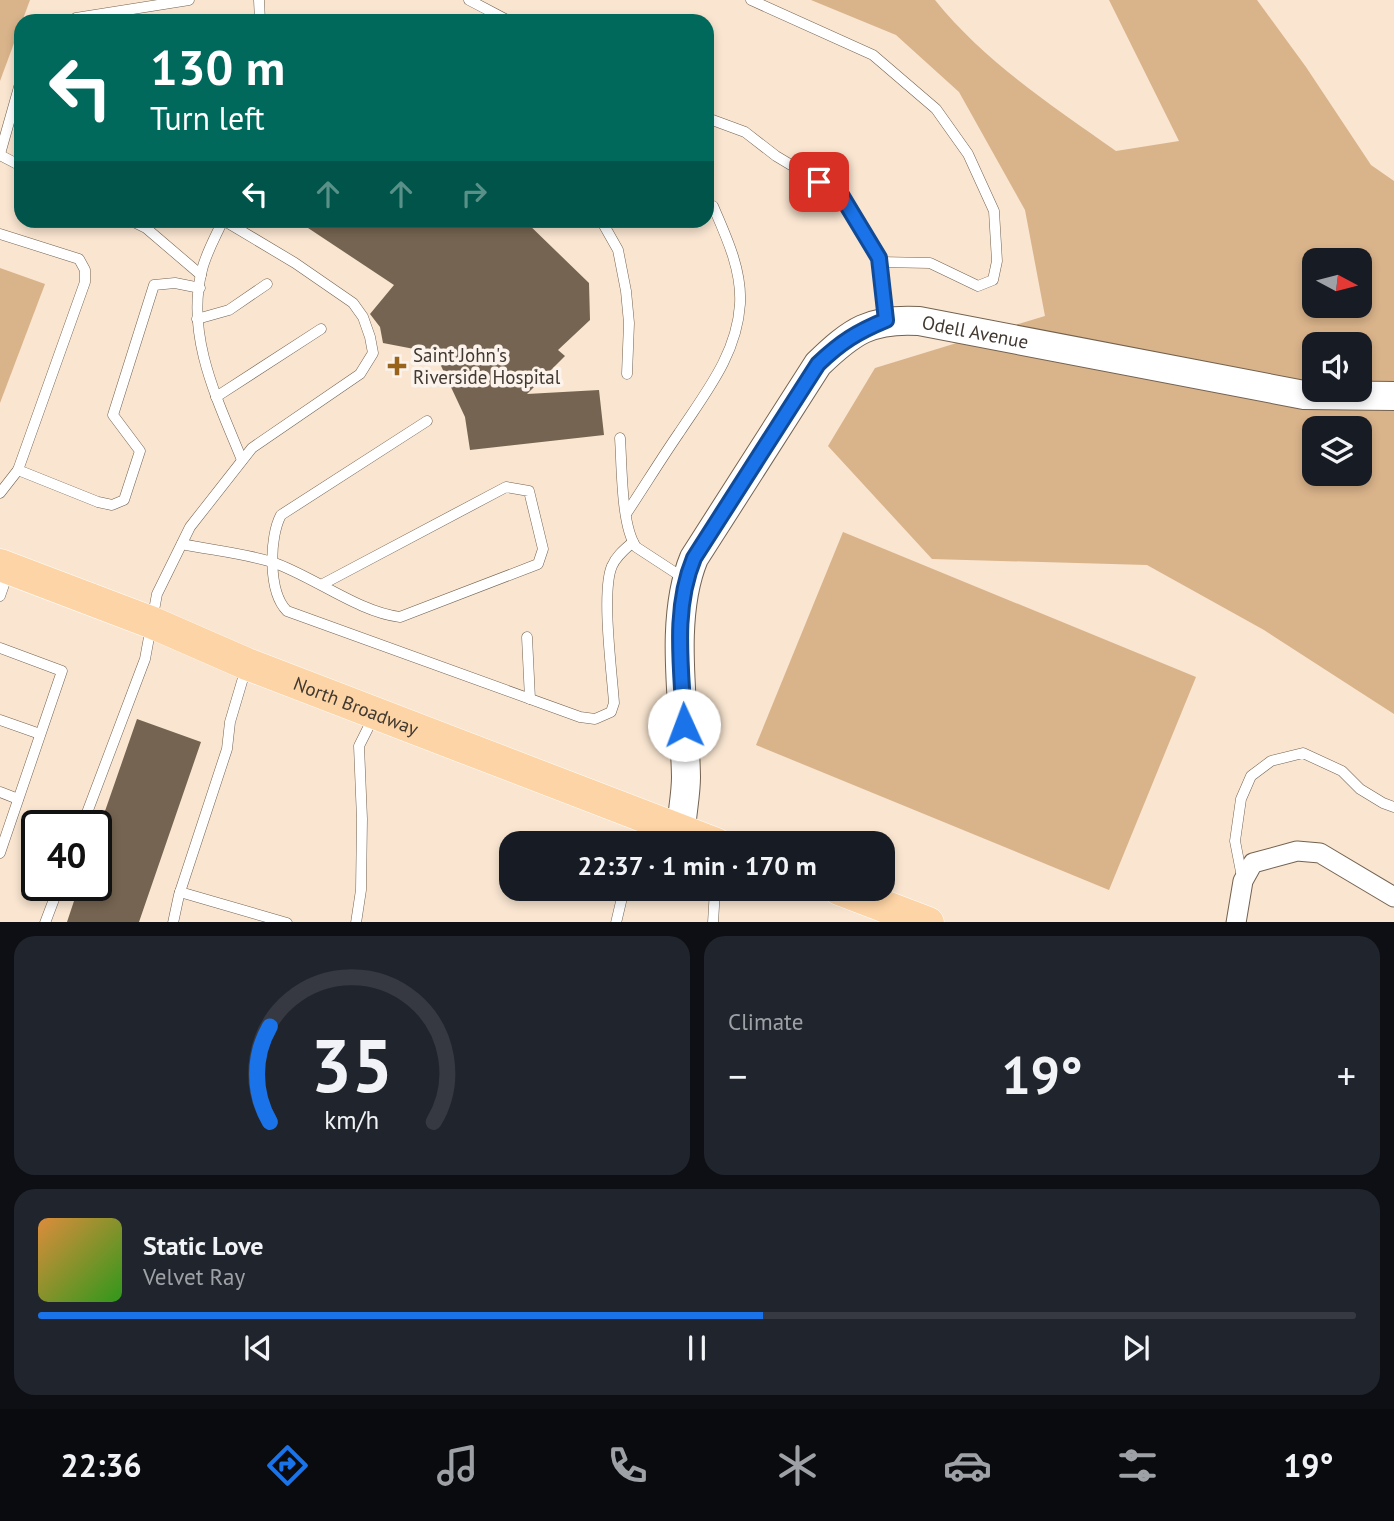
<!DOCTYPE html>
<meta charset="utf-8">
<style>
body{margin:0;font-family:"PT Sans",sans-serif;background:#20242c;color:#f1f3f6;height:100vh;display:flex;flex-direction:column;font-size:26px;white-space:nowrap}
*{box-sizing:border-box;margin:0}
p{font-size:23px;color:#9ea1a6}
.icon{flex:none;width:38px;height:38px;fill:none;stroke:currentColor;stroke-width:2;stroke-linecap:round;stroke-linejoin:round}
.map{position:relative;height:922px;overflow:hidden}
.details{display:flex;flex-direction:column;gap:14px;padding:14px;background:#0d0f14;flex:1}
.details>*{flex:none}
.top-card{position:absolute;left:14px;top:14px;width:700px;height:214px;border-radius:21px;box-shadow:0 4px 10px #0003;background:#00695c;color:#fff;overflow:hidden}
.needle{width:46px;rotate:97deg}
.fabs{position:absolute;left:1302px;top:248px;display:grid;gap:14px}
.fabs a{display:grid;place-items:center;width:70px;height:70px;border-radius:14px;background:#171b24;box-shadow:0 4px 10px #0003;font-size:35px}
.speed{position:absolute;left:21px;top:810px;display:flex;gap:14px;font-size:35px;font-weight:700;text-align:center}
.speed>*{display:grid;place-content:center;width:91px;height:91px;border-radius:50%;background:#171b24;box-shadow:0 4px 10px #0003;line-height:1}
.speed .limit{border:4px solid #111;border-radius:10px;background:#fff;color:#111}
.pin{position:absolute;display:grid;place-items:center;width:60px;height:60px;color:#fff;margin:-30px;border-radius:14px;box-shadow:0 4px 10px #0006}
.me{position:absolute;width:77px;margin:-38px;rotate:358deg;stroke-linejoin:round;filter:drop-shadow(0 0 5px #0008)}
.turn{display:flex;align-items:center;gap:24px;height:147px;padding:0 21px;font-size:32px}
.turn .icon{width:91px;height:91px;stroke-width:2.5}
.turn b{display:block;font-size:49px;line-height:60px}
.lanes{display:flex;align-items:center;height:66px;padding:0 21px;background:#0003;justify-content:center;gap:35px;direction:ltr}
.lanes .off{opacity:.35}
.big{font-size:52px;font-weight:800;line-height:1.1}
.details .tile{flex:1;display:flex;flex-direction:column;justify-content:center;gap:10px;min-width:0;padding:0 24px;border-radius:21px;background:#20242c}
.details .dial{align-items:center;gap:0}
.dial svg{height:182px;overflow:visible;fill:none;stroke:#363941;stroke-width:7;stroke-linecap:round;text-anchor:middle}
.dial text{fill:#f1f3f6;stroke:none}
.song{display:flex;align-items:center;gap:21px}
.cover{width:84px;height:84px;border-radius:10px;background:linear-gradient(135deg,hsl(30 70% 55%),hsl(110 70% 35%))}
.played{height:7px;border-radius:4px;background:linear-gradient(90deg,#1a73e8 55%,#363941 55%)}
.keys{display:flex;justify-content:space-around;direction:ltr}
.heat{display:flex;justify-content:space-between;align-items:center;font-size:38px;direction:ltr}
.details .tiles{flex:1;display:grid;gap:14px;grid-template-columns:1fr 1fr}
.tile:last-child{grid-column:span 2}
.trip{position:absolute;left:499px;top:831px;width:396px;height:70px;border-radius:21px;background:#171b24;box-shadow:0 4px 10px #0003;font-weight:800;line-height:70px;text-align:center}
.tabs{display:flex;height:112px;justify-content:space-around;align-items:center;background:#090b0e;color:#9ea1a6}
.tabs .icon{width:49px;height:49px}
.tabs .on{color:#1a73e8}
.tabs b{font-size:32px;color:#f1f3f6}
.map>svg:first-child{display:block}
</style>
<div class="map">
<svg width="1394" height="923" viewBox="0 0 1394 923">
<rect width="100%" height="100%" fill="#f9e5d0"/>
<g fill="#d9b38a" fill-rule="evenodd">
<polygon points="0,0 30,0 0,81"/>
<path d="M811,0H935C985,62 1052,106 1116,151L1179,141L1109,0H1257L1306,67L1371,165L1394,181V714L1264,630L1147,565L932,559L828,446L875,368L1045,316L1025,210L959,92L896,35ZM1314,261H1360V306H1314ZM1314,345H1360V390H1314ZM1314,429H1360V474H1314Z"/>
<polygon points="0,268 45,284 0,403"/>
<polygon points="843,532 1196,677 1109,890 756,745"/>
</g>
<g fill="#756451">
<polygon points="296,220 524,220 589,283 590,320 558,350 565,356 527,394 599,390 604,435 470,450 465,417 435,353 383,343 380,327 370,314 394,285"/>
<polygon points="137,719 201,742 139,922 67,922 79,886 96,886 96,837"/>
</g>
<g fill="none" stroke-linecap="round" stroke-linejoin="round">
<g stroke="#736250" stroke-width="11">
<g id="lane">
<polyline points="259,0 260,21"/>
<polyline points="469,0 509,21"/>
<polyline points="751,0 873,55 936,109 968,154 994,211 997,261 993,280 978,286 930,263 880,262"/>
<polyline points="72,21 76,18 189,0"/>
<polyline points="707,118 745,132 776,156 841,195 879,258 886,318"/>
<polyline points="0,154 21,80"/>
<polyline points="0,155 21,166"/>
<polyline points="130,220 146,228 201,275"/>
<path d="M223,220C216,236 206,253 202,270C185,336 218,401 242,460"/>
<polyline points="601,220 618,250 626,291 629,323 627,374"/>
<polyline points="0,234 79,259 85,270 85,282 18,470 98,502 112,505 124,500 140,451 113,415 154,285 175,283 200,288"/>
<polyline points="197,319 229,310 267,284"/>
<polyline points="216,397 321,329"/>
<path d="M427,421L281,515C269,537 268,592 287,611L580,717L595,719L611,712L614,703C612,673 601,591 612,566C616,556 625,549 633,542"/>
<path d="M620,438C622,466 621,525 636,547L685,579"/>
<polyline points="0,493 18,470"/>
<path d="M626,514C644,487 661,459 679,433C706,392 737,354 740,304C742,270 726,236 713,206"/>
<path d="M182,544C211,550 243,553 272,562C313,576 358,612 400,617L538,564L543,549L529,491L506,487L321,585"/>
<polyline points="0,596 8,573"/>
<polyline points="527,637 530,699"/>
<polyline points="0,648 62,671 0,853"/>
<polyline points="0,720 40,734"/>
<polyline points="0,792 18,799"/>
<polyline points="82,826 145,659 157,594 190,527 252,448 360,374 373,353 370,337 363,317 353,303 295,263 223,220"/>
<polyline points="639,844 647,822"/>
<polyline points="1242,877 1235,841 1241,799 1251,776 1271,761 1303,753 1342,771 1360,789 1383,803 1394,807"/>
<polyline points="180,892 287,923"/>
<polyline points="45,923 59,886"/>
<polyline points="173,923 179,895 227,749 230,722 246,668"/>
<polyline points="356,923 361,890 362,819 359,746 374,716"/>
<polyline points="616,923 624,889"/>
<polyline points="713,923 715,889"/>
</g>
</g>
<g stroke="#736250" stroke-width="21">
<polyline id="street" points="1236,923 1243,881 1253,863 1297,851 1320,853 1394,897"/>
</g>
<g stroke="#736250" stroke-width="30">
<g id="secondary">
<path id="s1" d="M681,830C682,813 686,794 686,777C685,708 668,621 694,558L818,364C852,331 871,318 919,321L1304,395L1394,396"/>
</g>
</g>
<g stroke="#fff" stroke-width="33">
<g id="primary">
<path id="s2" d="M0,565L153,623L247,664L716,844"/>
<polyline points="839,889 928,923"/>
</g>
</g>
<use href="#lane" stroke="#fff" stroke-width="10"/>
<use href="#street" stroke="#fff" stroke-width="19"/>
<use href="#secondary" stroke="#fff" stroke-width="28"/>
<use href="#primary" stroke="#fdd4a5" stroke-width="32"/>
</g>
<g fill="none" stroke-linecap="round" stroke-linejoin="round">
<g stroke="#114b97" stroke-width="18">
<path id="route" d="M684,725C682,669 672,611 694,558L818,364C841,342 857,332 886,320L879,258L841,195L819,182"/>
</g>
<use href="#route" stroke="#1a73e8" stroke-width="12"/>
</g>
<path fill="#98631a" stroke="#fcf4ec" stroke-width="2.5" d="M393.5 355.5h7v7h7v7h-7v7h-7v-7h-7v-7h7z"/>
<g text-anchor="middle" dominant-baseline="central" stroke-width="7" stroke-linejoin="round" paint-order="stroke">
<g font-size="19" fill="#413931" stroke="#fcf4ec">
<text stroke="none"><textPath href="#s1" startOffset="676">Odell Avenue</textPath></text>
<text stroke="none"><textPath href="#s2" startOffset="383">North Broadway</textPath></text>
</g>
<g font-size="19" fill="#413931" stroke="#fcf4ec" text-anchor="start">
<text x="413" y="355">Saint John's<tspan x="413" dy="22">Riverside Hospital</tspan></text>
</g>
</g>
</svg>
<div class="fabs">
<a><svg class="needle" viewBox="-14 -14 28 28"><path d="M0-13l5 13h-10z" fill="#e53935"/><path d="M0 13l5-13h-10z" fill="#9ea1a6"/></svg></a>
<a><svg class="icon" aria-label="sound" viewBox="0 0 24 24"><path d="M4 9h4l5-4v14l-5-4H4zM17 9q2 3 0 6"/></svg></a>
<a><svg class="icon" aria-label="layers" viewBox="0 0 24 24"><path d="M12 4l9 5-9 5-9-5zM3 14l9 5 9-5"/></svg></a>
</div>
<div class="speed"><div class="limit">40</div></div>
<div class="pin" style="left:819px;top:182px;background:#d93025"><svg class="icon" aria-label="arrive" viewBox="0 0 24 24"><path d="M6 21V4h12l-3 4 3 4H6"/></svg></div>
<svg class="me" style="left:684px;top:725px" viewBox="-20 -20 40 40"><circle r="19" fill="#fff"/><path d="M0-13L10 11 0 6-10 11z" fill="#1a73e8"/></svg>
<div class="trip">22:37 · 1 min · 170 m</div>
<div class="top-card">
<div class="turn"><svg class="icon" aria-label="left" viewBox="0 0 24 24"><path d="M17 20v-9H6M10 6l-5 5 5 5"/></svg><div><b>130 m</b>Turn left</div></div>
<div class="lanes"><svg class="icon" aria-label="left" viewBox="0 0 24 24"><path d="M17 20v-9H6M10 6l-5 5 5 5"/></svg><svg class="icon off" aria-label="ahead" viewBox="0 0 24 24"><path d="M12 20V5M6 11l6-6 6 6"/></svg><svg class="icon off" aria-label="ahead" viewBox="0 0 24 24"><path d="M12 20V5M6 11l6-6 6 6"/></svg><svg class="icon off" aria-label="right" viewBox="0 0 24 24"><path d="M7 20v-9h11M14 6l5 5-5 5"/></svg></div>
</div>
</div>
<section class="details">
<div class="tiles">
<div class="tile dial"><svg viewBox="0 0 100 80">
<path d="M14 69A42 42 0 1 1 86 69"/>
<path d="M14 69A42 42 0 0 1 14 27" stroke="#1a73e8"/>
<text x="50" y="56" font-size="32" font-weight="700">35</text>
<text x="50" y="72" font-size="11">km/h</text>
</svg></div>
<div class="tile"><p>Climate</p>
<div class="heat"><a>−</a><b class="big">19°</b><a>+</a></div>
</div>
<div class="tile">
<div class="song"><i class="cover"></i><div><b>Static Love</b><p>Velvet Ray</p></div></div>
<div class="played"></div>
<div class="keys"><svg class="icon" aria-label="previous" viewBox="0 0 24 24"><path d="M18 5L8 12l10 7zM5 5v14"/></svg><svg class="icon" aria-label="pause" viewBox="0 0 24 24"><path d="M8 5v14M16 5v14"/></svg><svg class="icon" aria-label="next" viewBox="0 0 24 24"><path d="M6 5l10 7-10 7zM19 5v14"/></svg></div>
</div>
</div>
</section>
<nav class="tabs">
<b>22:36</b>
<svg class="icon on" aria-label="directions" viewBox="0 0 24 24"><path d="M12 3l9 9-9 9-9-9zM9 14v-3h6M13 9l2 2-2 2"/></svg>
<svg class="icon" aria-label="music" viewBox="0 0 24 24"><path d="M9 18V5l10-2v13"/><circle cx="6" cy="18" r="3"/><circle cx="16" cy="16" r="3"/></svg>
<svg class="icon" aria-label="phone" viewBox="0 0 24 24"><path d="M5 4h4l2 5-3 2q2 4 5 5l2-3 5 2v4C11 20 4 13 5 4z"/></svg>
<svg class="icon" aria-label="climate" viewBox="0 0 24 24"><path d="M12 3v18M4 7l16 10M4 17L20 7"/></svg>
<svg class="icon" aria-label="car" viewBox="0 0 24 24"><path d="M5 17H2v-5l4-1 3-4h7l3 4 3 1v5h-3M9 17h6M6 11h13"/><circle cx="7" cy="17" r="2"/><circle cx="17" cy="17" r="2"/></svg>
<svg class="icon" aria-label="filters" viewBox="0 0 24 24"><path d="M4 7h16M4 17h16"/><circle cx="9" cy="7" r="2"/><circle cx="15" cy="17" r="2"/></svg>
<b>19°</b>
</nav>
